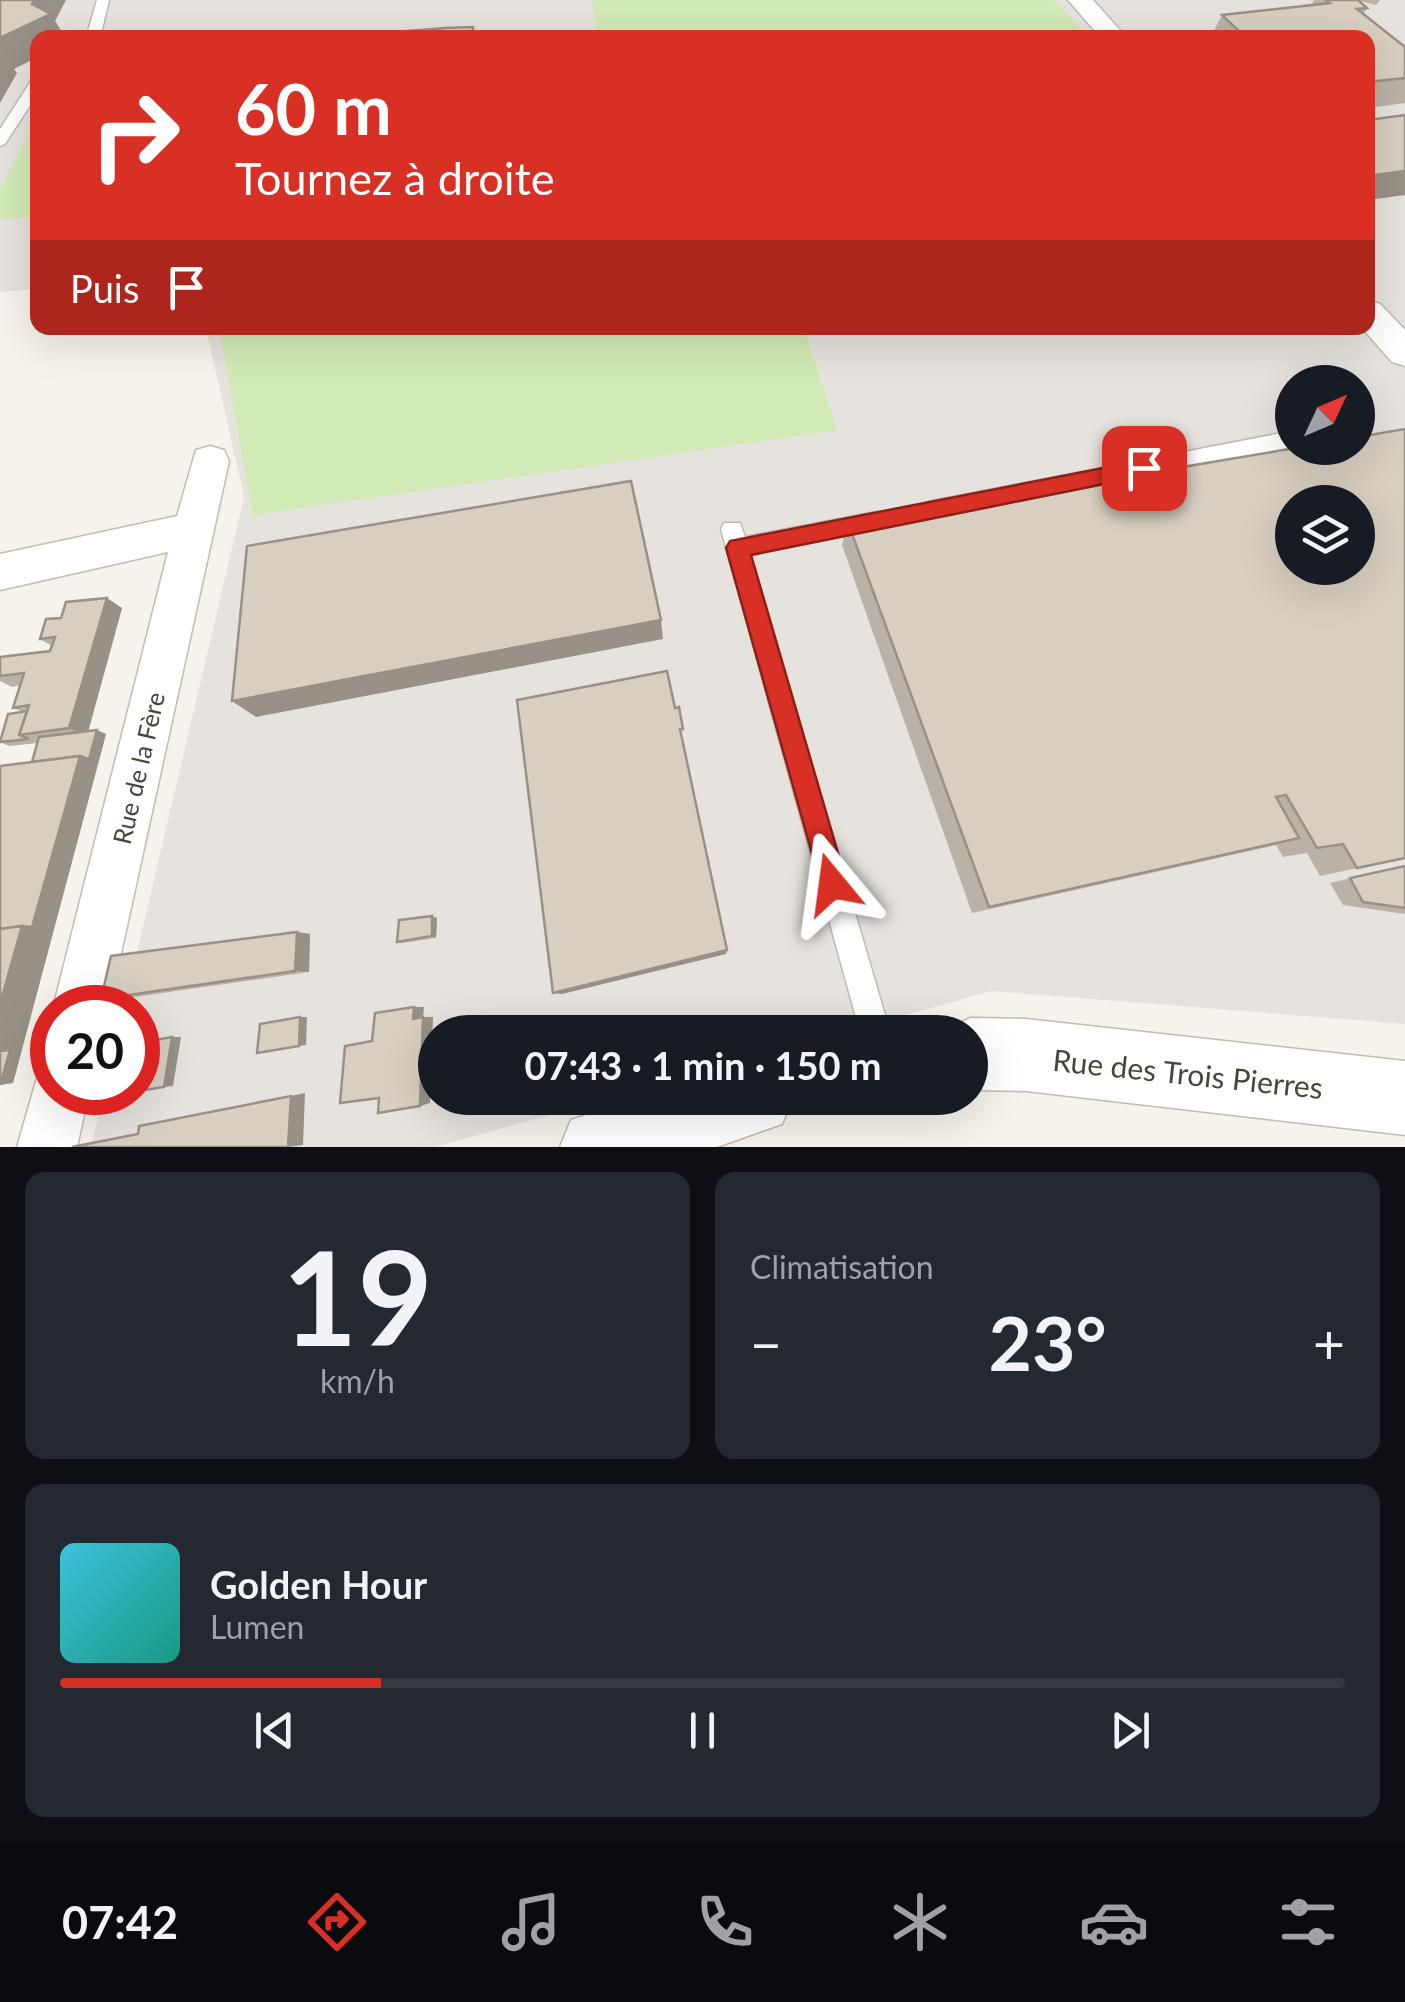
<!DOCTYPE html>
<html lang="fr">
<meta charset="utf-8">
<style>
body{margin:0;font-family:Lato,sans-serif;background:#242831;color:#f1f3f6;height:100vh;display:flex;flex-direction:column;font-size:38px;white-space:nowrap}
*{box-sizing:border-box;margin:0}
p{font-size:32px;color:#9ea1a6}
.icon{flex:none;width:55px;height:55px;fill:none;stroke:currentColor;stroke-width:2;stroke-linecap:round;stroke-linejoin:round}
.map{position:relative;height:1147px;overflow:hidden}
.panel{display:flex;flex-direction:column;gap:25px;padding:25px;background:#0d0f14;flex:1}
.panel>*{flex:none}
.banner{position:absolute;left:30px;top:30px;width:1345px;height:305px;border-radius:20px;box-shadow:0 10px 40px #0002;background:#d93025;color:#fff;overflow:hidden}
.needle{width:65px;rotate:46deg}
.buttons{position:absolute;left:1275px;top:365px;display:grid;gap:20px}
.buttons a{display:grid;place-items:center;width:100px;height:100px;border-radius:50%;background:#171b24;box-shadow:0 10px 40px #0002;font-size:50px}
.speed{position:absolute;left:30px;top:985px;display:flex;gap:20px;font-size:50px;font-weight:700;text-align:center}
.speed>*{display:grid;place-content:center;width:130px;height:130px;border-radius:50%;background:#171b24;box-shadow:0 10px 40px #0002;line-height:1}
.speed .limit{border:15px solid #d22;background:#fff;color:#111}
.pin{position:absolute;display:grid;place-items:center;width:85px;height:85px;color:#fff;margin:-42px;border-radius:20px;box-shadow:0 5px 15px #0006}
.me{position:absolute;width:110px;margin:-55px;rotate:344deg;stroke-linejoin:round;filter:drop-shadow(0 0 8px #0008)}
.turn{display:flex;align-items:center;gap:35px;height:210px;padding:0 40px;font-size:45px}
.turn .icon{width:130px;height:130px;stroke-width:2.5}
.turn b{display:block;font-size:70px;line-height:85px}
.then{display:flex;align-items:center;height:95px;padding:0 40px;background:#0003;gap:20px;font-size:38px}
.big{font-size:75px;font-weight:700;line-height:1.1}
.panel .tile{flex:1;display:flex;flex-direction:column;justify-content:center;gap:15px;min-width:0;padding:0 35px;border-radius:20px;background:#242831}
.panel .dial{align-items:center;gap:0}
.dial b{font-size:130px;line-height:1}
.song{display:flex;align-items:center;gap:30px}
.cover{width:120px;height:120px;border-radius:15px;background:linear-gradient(135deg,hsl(190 70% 55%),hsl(170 70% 35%))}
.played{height:10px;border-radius:5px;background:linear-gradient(90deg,#d93025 25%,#363941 25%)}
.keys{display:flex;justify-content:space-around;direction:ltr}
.heat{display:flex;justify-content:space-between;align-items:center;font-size:55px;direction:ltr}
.panel .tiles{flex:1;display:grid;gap:25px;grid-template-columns:1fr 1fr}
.tile:last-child{grid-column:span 2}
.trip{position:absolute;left:418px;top:1015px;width:570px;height:100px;border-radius:50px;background:#171b24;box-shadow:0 10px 40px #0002;font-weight:700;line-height:100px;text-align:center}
.tabs{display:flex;height:160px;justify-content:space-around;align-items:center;background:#090b0e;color:#9ea1a6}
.tabs .icon{width:70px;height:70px}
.tabs .on{color:#d93025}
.tabs b{font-size:45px;color:#f1f3f6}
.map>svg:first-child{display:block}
</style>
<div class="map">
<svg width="1405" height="1147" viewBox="0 0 1405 1147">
<rect width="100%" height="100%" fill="#f6f3ec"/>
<path fill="#e6e2dd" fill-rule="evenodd" d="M0,0H1405V1024L992,991L844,1032H435V1098H611L435,1147H91L104,1093L138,1092V1008L124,1007L244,497L206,328H1368V38H38L37,289L0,292ZM1292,382H1358V448H1292ZM1292,502H1358V568H1292Z"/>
<g fill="#d2eab5">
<polygon points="591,0 1054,0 1089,37 599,37"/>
<polygon points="37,120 37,204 32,217 0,219 0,190"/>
<polygon points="219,328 804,328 837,430 253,515"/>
</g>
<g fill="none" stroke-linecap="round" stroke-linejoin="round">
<g stroke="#c2bbae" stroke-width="3">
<g id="service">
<polygon points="97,0 109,0 100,38 86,38"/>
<polygon points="38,77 38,93 5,144 0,146 0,129 33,78"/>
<polygon points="1292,431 1292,447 932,519 924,516 921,510 924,504 932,501"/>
<polygon points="876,512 884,515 887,521 884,527 750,555 890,1032 860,1032 721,529 724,523 740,523 745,537"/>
</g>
</g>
<g stroke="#c2bbae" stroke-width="3">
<g id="minor">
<polygon points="1068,0 1093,0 1127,38 1101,38"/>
<polygon points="1368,300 1380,304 1405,330 1405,366 1392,362 1362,328 1368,328"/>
<polygon points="210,446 224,450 229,461 109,1008 53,1008 168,552 0,590 0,554 177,516 196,450"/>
<polygon points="52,1066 52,1092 89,1092 77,1147 17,1147 39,1071"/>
</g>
</g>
<g stroke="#c2bbae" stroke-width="3">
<g id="tertiary">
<polygon points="970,1018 1026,1019 1405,1061 1405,1135 1026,1091 970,1090 970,1032 943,1032"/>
<polygon points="637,1098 793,1098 782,1124 717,1147 560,1147 571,1120"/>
</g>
</g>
<use href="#service" fill="#fff" fill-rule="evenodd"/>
<use href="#minor" fill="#fff" fill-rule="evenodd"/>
<use href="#tertiary" fill="#fff" fill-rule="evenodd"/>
</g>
<g fill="#bab2a6">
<polygon points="1314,0 1346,0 1367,8 1363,14 1405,47 1405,103 1368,108 1368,38 1210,38 1222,15 1311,6"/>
<polygon points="1357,0 1380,0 1376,5"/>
<polygon points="1405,115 1368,200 1368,120"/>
<polygon points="848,523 1405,858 1320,876 1307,853 1283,857 1276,845 972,913 842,545"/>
<polygon points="122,608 88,731 106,734 13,1083 0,1085 0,766 32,762 38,743 9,746 0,742 23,712 13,708 20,685 12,687 0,681 0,657 50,651 52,646 40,639"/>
<polygon points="1405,866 1405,914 1343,905 1330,883"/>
<polygon points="437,918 436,938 402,943 397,942"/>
<polygon points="297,932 310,934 309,972 121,999 101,999"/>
</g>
<g fill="#979187">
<polygon points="34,0 66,0 55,21 66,38 38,38 38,57 14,69 17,73 0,103 0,38"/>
<polygon points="1405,171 1405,195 1368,200 1368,183 1374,175"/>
<polygon points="107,598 122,608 87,736 69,728"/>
<polygon points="661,620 663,639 256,717 232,701"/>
<polygon points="97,730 106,734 13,1083 0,1085 10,1050 0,1050 0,1004 22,926 80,756"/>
<polygon points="432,916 437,918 436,938 432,936"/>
<polygon points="297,932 310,934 309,972 295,971"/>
<polygon points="727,950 726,954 562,994 553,993"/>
<polygon points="414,1007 424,1007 423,1019 413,1019"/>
<polygon points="300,1017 307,1017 306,1045 299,1046"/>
<polygon points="423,1017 433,1017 430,1103 420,1106"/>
<polygon points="172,1037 181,1037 173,1086 164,1087"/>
<polygon points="305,1093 303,1145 288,1147 291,1096"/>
</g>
<g fill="#d8cfc1" stroke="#979187" stroke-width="2.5" fill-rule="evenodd">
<polygon points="0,0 34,0 32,4 51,14 0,38"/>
<polygon points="1326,0 1358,0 1367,8 1357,9 1405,47 1405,78 1368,82 1368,38 1246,38 1222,15 1330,3"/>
<polygon points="473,27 473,38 319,38 445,28"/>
<polygon points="1405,115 1405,171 1374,175 1368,169 1368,120"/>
<path d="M1405,429V858L1357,868L1343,844L1317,848L1286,795L1276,797L1299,838L989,907L848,523L1296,448H1358V437ZM1292,502H1358V568H1292Z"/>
<polygon points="631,481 661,620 232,701 247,546"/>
<polygon points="107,598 69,728 19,735 29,705 13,708 24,673 0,676 0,657 50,651 55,637 40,639 46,619 61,618 66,602"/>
<polygon points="667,671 675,708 679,707 683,729 680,729 727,950 553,993 517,700"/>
<polygon points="27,711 19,735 29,739 0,742 8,714"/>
<polygon points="97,730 89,759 80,756 32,762 39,737"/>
<polygon points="80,756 32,927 22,926 0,929 0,766"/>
<polygon points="1405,866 1405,908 1363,902 1350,878"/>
<polygon points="432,916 432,936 397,942 399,920"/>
<polygon points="22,926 0,1004 0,929"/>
<polygon points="297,932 295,971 101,999 111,956"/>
<polygon points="414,1007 413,1019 423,1017 420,1106 378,1113 379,1098 340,1103 345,1046 372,1041 375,1013"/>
<polygon points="300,1017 299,1046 257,1053 260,1024"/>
<polygon points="172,1037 164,1087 138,1091 138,1043"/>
<polygon points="10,1050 0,1085 0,1051"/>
<polygon points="291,1096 288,1147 72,1147 138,1134 139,1126"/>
</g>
<polygon fill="#d93025" stroke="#8d1f18" stroke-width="2.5" points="1144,460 1155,468 1144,476 751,555 847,884 842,893 832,898 823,893 726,548 730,541"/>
<g text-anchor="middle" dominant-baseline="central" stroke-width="9" stroke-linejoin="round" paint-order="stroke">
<g font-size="25" fill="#4b4439" stroke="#fff">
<text transform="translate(138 768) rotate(-77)">Rue de la Fère</text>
</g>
<g font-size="30" fill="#4b4439" stroke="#fff">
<text transform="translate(1188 1073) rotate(6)">Rue des Trois Pierres</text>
</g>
</g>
</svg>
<div class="buttons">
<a><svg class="needle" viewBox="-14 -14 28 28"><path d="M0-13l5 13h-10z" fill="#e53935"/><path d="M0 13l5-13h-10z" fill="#9ea1a6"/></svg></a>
<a><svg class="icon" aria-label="layers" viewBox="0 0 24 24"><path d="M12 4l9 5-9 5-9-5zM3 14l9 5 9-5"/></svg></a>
</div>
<div class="speed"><div class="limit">20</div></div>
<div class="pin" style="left:1144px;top:468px;background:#d93025"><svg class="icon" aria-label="arrive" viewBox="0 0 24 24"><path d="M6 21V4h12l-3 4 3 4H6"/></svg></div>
<svg class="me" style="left:832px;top:884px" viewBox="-20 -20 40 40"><path d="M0-17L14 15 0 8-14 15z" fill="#d93025" stroke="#fff" stroke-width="4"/></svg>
<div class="trip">07:43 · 1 min · 150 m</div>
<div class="banner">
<div class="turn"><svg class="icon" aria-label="right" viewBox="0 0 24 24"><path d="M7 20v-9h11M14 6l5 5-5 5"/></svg><div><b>60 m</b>Tournez à droite</div></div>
<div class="then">Puis<svg class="icon" aria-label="arrive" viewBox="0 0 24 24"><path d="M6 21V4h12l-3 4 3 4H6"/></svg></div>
</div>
</div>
<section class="panel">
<div class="tiles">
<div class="tile dial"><b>19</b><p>km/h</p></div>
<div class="tile"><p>Climatisation</p>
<div class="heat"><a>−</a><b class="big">23°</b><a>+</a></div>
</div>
<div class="tile">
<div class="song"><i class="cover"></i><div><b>Golden Hour</b><p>Lumen</p></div></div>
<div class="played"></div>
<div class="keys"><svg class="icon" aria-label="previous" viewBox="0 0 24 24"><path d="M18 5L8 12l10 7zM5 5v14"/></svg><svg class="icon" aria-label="pause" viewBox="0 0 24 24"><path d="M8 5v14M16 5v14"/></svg><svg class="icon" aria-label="next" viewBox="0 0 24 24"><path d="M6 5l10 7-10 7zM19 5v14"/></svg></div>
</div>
</div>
</section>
<nav class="tabs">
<b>07:42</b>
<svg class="icon on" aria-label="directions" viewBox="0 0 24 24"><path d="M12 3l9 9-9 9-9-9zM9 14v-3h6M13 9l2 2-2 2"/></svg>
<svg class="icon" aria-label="music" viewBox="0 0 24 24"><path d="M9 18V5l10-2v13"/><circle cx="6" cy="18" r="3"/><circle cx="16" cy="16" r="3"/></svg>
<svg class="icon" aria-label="phone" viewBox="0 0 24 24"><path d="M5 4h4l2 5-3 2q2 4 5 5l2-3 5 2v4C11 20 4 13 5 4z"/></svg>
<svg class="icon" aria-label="climate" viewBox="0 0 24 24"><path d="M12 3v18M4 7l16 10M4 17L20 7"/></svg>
<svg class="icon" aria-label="car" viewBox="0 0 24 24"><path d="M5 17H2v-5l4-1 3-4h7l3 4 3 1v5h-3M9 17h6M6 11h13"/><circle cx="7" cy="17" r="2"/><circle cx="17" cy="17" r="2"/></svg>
<svg class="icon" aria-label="filters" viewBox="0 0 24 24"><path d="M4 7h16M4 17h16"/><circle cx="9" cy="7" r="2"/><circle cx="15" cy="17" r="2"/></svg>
</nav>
